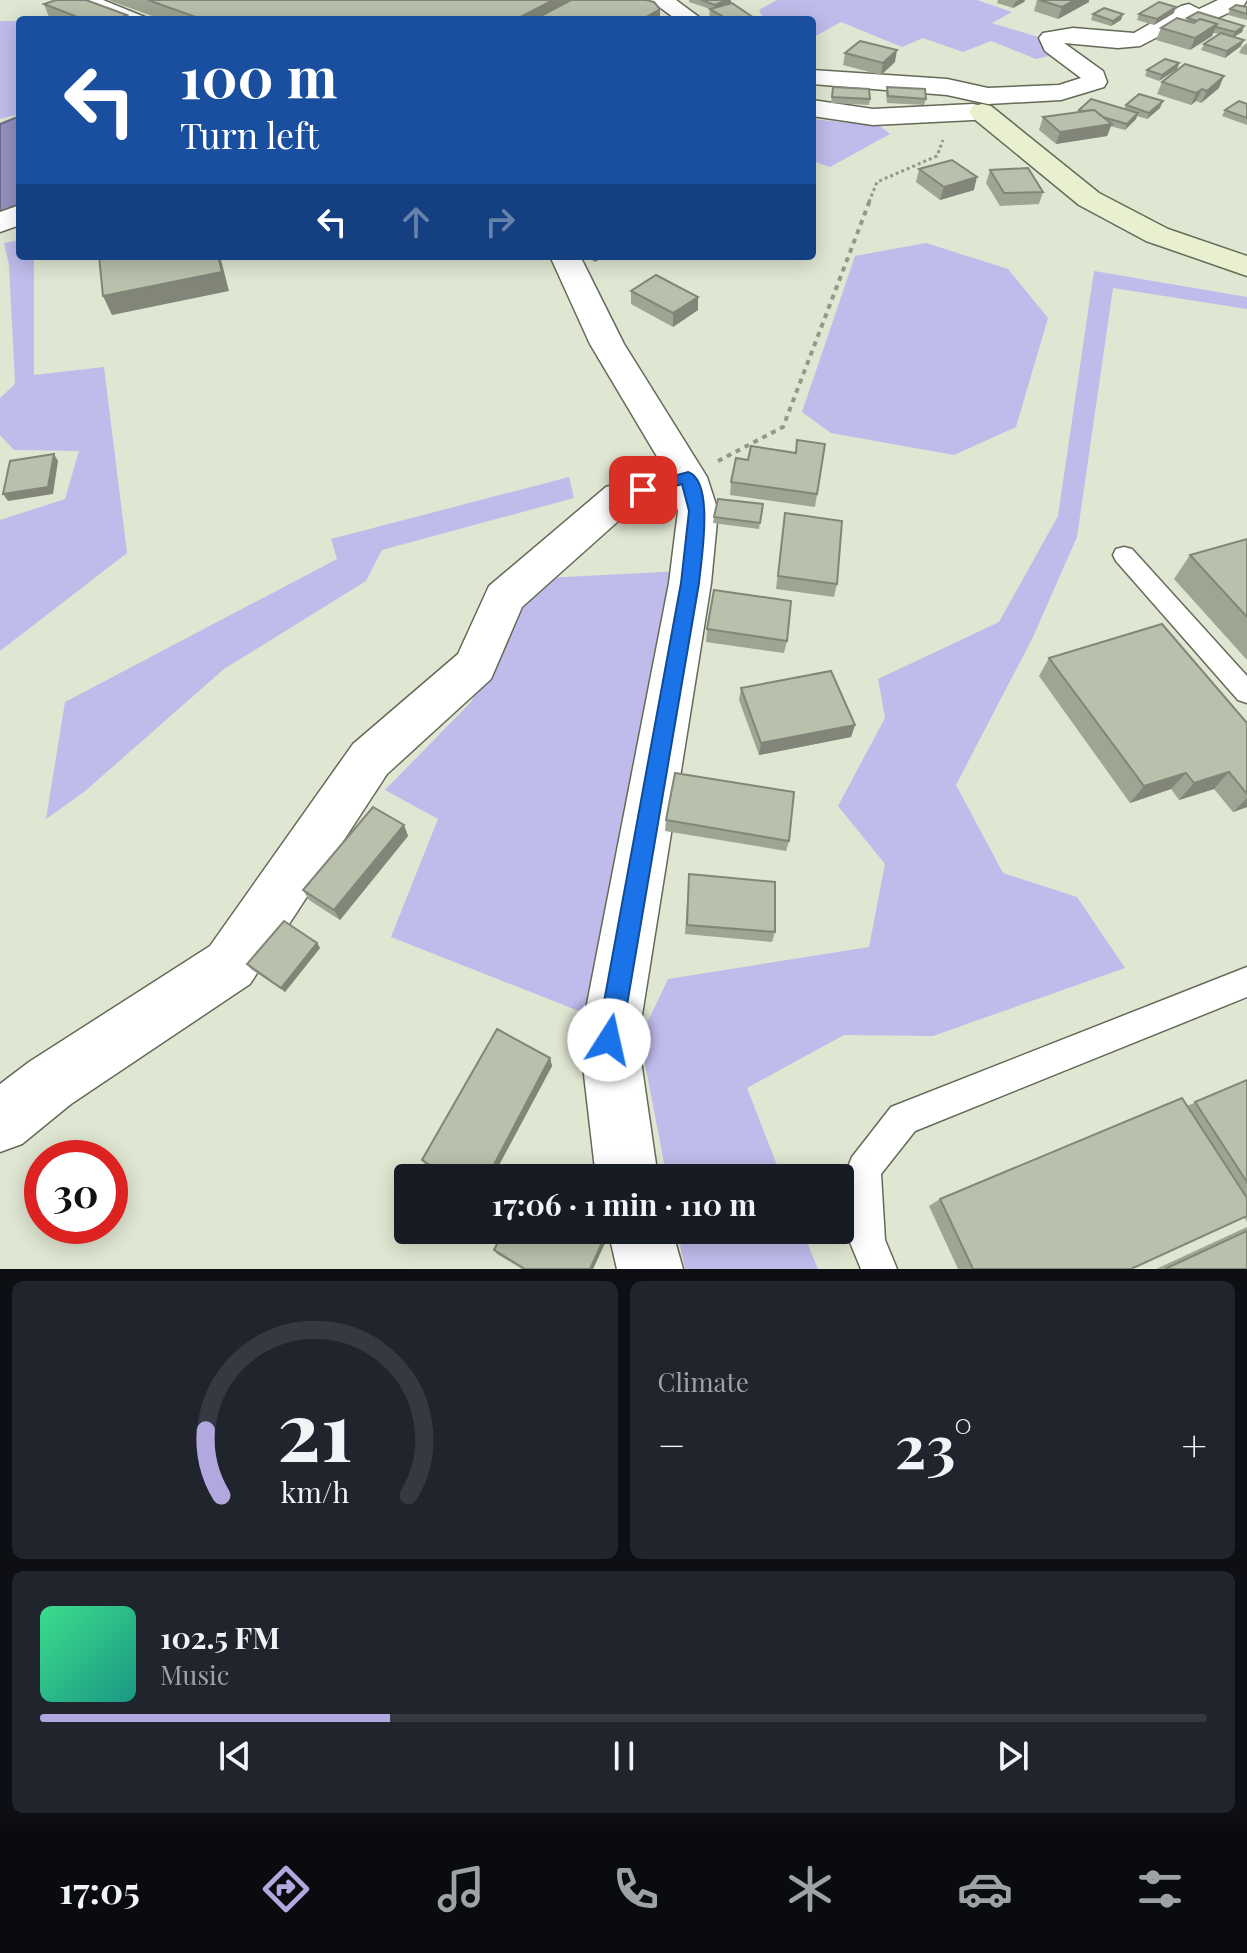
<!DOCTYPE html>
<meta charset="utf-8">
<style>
body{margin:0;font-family:"Playfair Display",serif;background:#20242c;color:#f1f3f6;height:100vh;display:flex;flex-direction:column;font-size:30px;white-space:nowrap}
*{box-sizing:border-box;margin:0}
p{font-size:26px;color:#9ea1a6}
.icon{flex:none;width:44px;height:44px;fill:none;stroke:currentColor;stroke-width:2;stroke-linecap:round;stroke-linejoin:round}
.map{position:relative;height:1269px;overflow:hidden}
.panel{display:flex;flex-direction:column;gap:12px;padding:12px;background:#0d0f14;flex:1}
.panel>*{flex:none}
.hud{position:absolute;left:16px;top:16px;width:800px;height:244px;border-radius:8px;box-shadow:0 4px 20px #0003;background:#1a4fa0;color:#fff;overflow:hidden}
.speed{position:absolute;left:24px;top:1140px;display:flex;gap:16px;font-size:40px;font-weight:700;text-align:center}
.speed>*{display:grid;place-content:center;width:104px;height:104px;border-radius:50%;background:#171b24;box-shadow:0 4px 20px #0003;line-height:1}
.speed .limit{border:12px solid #d22;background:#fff;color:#111}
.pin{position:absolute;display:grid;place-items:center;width:68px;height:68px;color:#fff;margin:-34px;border-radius:16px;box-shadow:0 4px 12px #0006}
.me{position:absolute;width:88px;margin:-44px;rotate:10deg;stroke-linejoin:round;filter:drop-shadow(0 0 6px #0008)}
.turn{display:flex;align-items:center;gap:28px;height:168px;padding:0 32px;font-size:36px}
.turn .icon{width:104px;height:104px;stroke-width:2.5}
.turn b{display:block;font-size:56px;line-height:68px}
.lanes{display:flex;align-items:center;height:76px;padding:0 32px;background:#0003;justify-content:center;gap:40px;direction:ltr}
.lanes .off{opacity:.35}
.big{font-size:60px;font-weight:700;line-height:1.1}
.panel .tile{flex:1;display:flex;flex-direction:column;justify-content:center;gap:12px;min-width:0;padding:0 28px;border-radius:12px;background:#20242c}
.panel .dial{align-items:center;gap:0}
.dial svg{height:208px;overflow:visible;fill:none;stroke:#363941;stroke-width:7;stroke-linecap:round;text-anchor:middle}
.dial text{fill:#f1f3f6;stroke:none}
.song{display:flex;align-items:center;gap:24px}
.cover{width:96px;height:96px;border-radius:12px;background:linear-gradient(135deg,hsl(150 70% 55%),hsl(170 70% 35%))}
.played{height:8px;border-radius:4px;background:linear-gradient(90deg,#b2a8e0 30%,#363941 30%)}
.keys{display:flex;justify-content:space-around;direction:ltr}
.heat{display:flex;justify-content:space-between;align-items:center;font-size:44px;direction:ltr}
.panel .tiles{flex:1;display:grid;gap:12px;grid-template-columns:1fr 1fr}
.tile:last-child{grid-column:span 2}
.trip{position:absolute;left:394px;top:1164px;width:460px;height:80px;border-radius:8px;background:#171b24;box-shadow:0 4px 20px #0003;font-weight:700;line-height:80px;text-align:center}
.menu{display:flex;height:128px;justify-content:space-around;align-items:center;background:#090b0e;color:#9ea1a6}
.menu .icon{width:56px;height:56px}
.menu .on{color:#b2a8e0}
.menu b{font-size:36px;color:#f1f3f6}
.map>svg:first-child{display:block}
</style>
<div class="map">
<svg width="1247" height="1269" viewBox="0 0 1247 1269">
<rect width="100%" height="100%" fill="#dfe6d1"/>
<g fill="#bfbcec">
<polygon points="777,0 977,0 1012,12 992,23 1038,37 1053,55 1036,59 991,41 963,52 923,38 902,47 841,22 812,38 812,20 764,20 759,10"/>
<polygon points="0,21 20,21 20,114 0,119"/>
<polygon points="812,119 880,126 890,134 830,167 812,161"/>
<polygon points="20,240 20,256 34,256 34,375 104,367 127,553 0,651 0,520 65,499 79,451 14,450 0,435 0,398 15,384 9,264 4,243"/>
<polygon points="926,243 1008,269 1048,318 1016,427 954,455 831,433 802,412 855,256"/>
<polygon points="1094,271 1247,297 1247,309 1113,288 1077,537 1033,637 956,785 1003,873 1077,897 1125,968 933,1036 844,1035 747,1088 782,1178 667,1178 640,1038 668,979 869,947 885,864 838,806 885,718 878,679 999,622 1058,516"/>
<polygon points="569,477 574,498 382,550 366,581 224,669 84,792 46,819 65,702 337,559 331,539"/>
<polygon points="682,571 589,1015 391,937 438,819 385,790 471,702 520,612 545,578"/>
<polygon points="677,1230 802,1230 818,1269 685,1269"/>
</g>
<polygon fill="#9390be" stroke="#6c6a88" stroke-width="2" points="20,116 20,204 0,212 0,124"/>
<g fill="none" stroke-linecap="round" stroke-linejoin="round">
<g stroke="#646a57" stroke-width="3">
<g id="lane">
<polygon points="86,0 103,0 152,20 135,20"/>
<polygon points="1124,547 1132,549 1247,676 1247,703 1238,700 1116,561 1113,555 1116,549"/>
<polygon points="1247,967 1247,997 915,1131 881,1174 885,1240 897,1269 861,1269 849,1240 847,1169 852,1157 891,1107"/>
</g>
</g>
<g stroke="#646a57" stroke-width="3">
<g id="street">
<polygon points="650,0 676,0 703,20 677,20"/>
<path d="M1218,0H1247L1244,5C1229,12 1209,26 1194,18L1140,46L1118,48L1064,43L1103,71L1107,82L1104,87L1061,100L988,104L947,95L812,84V70L947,79L988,88L1059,85L1081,78L1045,51L1039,38L1043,33L1073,28L1134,33L1181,6L1189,4L1199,9Z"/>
<polygon points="812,100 873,109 973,104 982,106 986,112 982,118 973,120 873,125 812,116"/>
<polygon points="20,205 20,225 0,232 0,212"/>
<polygon points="550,256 580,256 624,344 707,477 718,511 711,583 638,1040 658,1178 596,1178 580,1040 669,583 678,511 674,495 634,507 522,607 491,679 387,774 250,984 71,1104 22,1144 0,1152 0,1084 29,1062 210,946 353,744 458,654 489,586 606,487 665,470 590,344"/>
<polygon points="608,1230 672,1230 683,1269 617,1269"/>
</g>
</g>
<g stroke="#646a57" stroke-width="3">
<polygon id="secondary" points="982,104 991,106 1099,193 1168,229 1247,256 1247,276 1146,241 1079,205 973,118 969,112 973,106"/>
</g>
<polyline stroke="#939888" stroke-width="3" stroke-dasharray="3 3" stroke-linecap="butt" points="869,202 877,182 937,156 943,140"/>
<polyline stroke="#939888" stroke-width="4" stroke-dasharray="5 5" stroke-linecap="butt" points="718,461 783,427 870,200"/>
<use href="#lane" fill="#fff" fill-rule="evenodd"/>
<use href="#street" fill="#fff" fill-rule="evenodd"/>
<use href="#secondary" fill="#e8f0cf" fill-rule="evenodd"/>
</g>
<g fill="#9fa593">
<polygon points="108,0 646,0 660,20 163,20"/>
<polygon points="689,0 731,0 731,3 757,20 709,20 710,9 689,2"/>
<polygon points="998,0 1025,0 1024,2 1013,8 997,3"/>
<polygon points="1037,0 1089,0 1089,2 1058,19 1034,11"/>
<polygon points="44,4 129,20 50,20"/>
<polygon points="1247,7 1247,20 1228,15 1230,9"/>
<polygon points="1174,13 1154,25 1137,20 1139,14"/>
<polygon points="1093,14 1121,20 1111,26 1091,20"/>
<polygon points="1187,18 1244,26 1242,32 1234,37 1241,46 1225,58 1201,50 1204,44 1219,34 1213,33 1212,36 1190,50 1156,40 1161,28 1186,21"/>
<polygon points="1247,43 1247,55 1239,53 1242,47"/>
<polygon points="845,53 895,62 881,75 843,65"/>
<polygon points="1179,63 1177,69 1159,81 1145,76 1147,70"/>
<polygon points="1162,82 1219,88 1201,103 1196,101 1191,105 1157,94"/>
<polygon points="833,87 870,99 869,105 831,103"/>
<polygon points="887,87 926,99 924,105 887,103 886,93"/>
<polygon points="1247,104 1247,125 1222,116 1225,110"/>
<polygon points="1126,105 1160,108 1147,119 1137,116 1136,119 1125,130 1110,126 1107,136 1056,144 1039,130 1043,117 1079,112 1079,110 1124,109"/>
<polygon points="919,169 974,190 940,200 916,182"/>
<polygon points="990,170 1043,192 1039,204 1000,206 986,183"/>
<polygon points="584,256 605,256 595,262"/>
<polygon points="631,291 698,310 673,327 631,304"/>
<polygon points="731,482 817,494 815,507 730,495"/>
<polygon points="763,504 759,529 713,523 714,517"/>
<polygon points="785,513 837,584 834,597 776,589"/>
<polygon points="1247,539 1247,660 1174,579 1190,555"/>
<polygon points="707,629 787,641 784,653 706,642"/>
<polygon points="1049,658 1247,723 1247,807 1233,812 1214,789 1179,800 1171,789 1130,803 1039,676"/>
<polygon points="741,688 855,725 851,737 759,755 739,700"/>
<polygon points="666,820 789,841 786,851 665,831"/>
<polygon points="404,825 408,836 340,920 309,900 303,890"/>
<polygon points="689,874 775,932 772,942 685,934"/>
<polygon points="317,943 320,948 285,992 251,969 247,964"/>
<polygon points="550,1058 552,1066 492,1178 446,1178 426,1166 422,1160"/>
<polygon points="1247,1080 1247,1222 1244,1217 1131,1269 958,1269 929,1206 940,1199 1187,1106"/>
<polygon points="1247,1227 1247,1269 1156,1269"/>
<polygon points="504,1230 611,1230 593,1269 522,1269 497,1254 494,1250"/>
</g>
<g fill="#828678">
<polygon points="553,0 585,0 548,20 515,20"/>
<polygon points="726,0 731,0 731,3 715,11 715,5"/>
<polygon points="1019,0 1025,0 1024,2 1013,8 1015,2"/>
<polygon points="1075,0 1089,0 1089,2 1058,19 1062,7"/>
<polygon points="1176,7 1174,13 1154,25 1157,19"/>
<polygon points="660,9 660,20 641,20"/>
<polygon points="1123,14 1121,20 1111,26 1113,21"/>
<polygon points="127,15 129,20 114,20"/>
<polygon points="1217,24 1212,36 1190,50 1195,38"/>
<polygon points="1244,26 1242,32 1232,38 1235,32"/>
<polygon points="1244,40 1241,46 1225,58 1227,51"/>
<polygon points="897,50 895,62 881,75 883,63"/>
<polygon points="1179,63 1177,69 1159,81 1162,75"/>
<polygon points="1224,76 1219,88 1201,103 1207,91"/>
<polygon points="1202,89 1196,101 1191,105 1196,93"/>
<polygon points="1163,101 1160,108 1147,119 1149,113"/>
<polygon points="1138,113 1136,119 1125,130 1127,124"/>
<polygon points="1112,124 1107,136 1056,144 1060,132"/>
<polygon points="977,177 974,190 940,200 944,187"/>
<polygon points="218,256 220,256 229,291 112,315 103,296"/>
<polygon points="595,256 605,256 595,262"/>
<polygon points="698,297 698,310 673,327 673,313"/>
<polygon points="54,454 58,461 53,494 8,501 3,494"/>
<polygon points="855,725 851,737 759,755 761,743"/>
<polygon points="1229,772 1214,789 1179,800 1194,783"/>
<polygon points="1186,773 1171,789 1130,803 1144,786"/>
<polygon points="1247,798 1247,807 1233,812"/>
<polygon points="404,825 408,836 340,920 334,910"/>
<polygon points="317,943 320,948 285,992 281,988"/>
<polygon points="550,1058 552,1066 492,1178 487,1178"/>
<polygon points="608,1230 611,1230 593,1269 590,1269"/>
</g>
<g fill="#b9c0ab" stroke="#828678" stroke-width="2">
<polygon points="56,0 86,0 127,15 114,20 85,20 44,4"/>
<polygon points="148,0 553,0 515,20 204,20"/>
<polygon points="571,0 646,0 654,2 660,9 641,20 533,20"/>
<polygon points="701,0 726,0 715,5"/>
<polygon points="1039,0 1075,0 1062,7"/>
<polygon points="1159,2 1176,7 1157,19 1139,14"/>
<polygon points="732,3 757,20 729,20 710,9"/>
<polygon points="1236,5 1247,7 1247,14 1230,9"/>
<polygon points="1104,8 1123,14 1113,21 1093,14"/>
<polygon points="1198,12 1244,26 1235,32 1216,27 1217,24 1200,19 1197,21 1187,18"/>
<polygon points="1177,18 1194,23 1200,19 1217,24 1195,38 1161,28"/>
<polygon points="1221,33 1244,40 1227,51 1204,44"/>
<polygon points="860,41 897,50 883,63 845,53"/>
<polygon points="1165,59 1179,63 1162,75 1147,70"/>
<polygon points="1185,64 1224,76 1207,91 1202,89 1196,93 1162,82"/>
<polygon points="833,87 869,89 870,99 832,97"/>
<polygon points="887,87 925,89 926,99 888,96"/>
<polygon points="1139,94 1163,101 1149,113 1126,105"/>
<polygon points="1091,99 1138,113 1127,124 1103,117 1094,110 1083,111 1079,110"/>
<polygon points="1239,101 1247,104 1247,118 1225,110"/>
<polygon points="1094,110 1112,124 1060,132 1043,117"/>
<polygon points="952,160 977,177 944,187 919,169"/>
<polygon points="1028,168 1043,192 1004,193 990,170"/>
<polygon points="99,256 218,256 222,272 103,296"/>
<polygon points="656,275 698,297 673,313 631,291"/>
<polygon points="797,440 825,444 817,494 731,482 736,458 748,460 751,446 796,453"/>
<polygon points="54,454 48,487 3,494 10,461"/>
<polygon points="718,499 763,504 760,523 714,517"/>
<polygon points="785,513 842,521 837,584 778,576"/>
<polygon points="1247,539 1247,617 1190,555"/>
<polygon points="714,590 791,601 787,641 707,629"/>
<polygon points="1162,624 1247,723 1247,794 1229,772 1194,783 1186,773 1144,786 1049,658"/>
<polygon points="831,671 855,725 761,743 741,688"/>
<polygon points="675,773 794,792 789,841 666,820"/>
<polygon points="373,807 404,825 334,910 303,890"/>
<polygon points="689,874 775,882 775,932 687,925"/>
<polygon points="284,921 317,943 281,988 247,964"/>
<polygon points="497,1029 550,1058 487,1178 451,1178 422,1160"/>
<polygon points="1247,1080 1247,1182 1195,1102"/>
<polygon points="1182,1098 1247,1198 1247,1216 1131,1269 973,1269 940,1199"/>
<polygon points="535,1166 556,1178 530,1178"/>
<polygon points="504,1230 608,1230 590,1269 525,1269 494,1250"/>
<polygon points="1247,1231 1247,1269 1165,1269"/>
</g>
<path fill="#1a73e8" stroke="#114b97" stroke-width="2" d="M688,472C715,481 701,560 699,583L621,1040L618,1049L609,1052L601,1049L597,1040L681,583L689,511L682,484L643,496L635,490L637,486Z"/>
</svg>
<div class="speed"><div class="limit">30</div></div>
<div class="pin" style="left:643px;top:490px;background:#d93025"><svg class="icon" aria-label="arrive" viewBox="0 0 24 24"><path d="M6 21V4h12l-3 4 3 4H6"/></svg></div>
<svg class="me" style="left:609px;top:1040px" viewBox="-20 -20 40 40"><circle r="19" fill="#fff"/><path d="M0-13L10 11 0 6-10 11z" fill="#1a73e8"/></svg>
<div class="trip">17:06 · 1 min · 110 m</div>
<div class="hud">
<div class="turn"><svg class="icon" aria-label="left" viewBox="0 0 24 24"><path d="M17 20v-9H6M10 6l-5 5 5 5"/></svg><div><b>100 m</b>Turn left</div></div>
<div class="lanes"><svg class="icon" aria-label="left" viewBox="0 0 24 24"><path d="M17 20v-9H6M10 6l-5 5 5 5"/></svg><svg class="icon off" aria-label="ahead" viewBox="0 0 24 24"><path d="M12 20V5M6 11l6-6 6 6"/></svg><svg class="icon off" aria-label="right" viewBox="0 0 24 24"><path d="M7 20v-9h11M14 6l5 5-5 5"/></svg></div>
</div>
</div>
<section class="panel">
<div class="tiles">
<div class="tile dial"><svg viewBox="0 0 100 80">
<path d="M14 69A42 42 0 1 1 86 69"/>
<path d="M14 69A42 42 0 0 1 8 44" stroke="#b2a8e0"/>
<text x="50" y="56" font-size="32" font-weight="700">21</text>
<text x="50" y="72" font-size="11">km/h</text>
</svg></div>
<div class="tile"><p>Climate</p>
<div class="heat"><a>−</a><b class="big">23°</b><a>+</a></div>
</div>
<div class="tile">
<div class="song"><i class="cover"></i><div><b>102.5 FM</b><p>Music</p></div></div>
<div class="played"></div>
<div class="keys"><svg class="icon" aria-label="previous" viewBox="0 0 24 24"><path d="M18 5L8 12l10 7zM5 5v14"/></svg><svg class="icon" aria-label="pause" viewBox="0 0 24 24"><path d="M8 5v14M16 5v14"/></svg><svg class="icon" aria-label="next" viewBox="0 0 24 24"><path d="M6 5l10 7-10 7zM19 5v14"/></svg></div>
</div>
</div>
</section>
<nav class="menu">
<b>17:05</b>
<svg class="icon on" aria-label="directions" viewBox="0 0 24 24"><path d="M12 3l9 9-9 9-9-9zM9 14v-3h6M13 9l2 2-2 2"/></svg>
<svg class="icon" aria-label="music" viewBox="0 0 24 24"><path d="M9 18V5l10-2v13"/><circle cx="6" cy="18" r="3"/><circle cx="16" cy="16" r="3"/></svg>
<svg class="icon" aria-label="phone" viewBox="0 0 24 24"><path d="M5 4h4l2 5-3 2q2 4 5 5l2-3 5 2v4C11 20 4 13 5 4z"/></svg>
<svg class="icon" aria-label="climate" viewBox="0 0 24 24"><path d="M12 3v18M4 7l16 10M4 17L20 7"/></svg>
<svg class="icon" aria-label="car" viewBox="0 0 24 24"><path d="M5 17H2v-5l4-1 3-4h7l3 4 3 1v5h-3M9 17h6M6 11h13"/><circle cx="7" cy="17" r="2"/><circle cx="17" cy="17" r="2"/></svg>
<svg class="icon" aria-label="filters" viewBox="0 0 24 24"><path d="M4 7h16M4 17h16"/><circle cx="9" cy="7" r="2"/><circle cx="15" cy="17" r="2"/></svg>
</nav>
